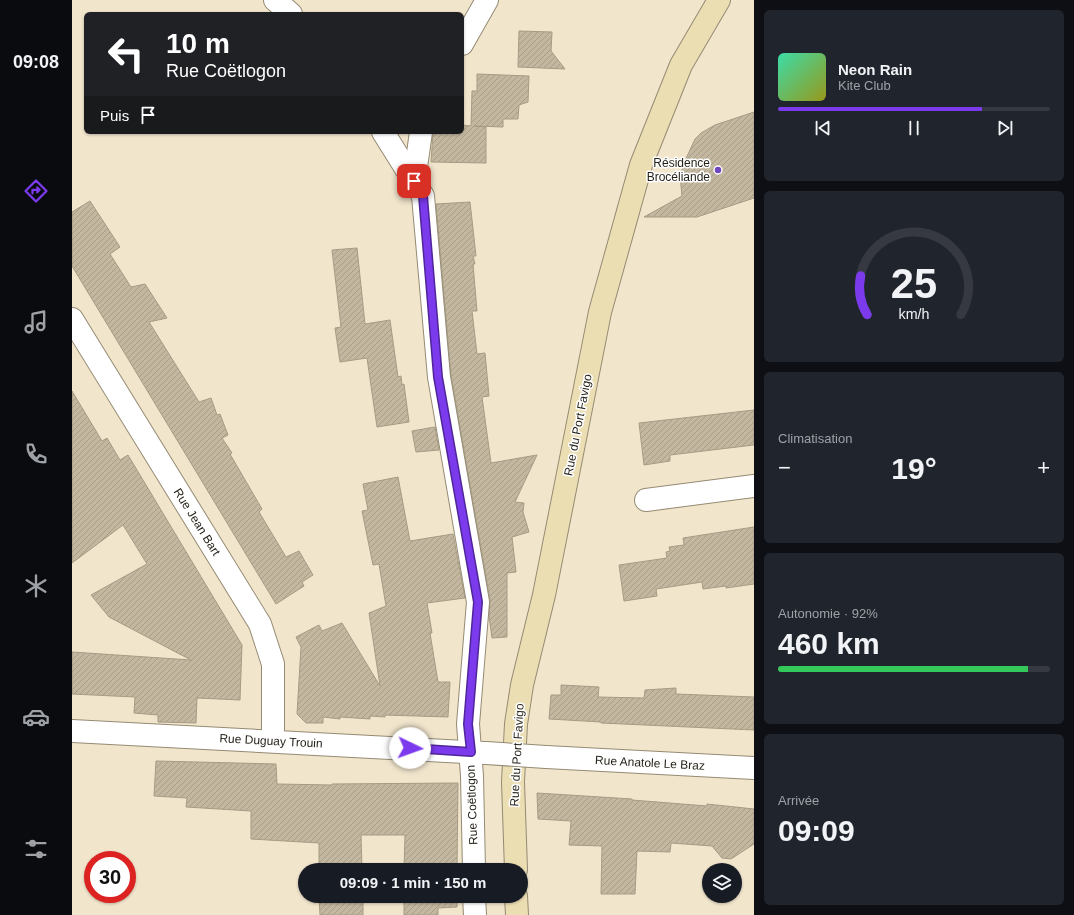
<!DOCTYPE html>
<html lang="fr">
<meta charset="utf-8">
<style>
body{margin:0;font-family:Arial,sans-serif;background:#20242c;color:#f1f3f6;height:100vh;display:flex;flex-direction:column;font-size:15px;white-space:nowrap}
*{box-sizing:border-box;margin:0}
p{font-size:13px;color:#9ea1a6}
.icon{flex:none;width:22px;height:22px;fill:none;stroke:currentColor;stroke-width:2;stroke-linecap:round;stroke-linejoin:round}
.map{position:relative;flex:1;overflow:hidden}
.side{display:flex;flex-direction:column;gap:10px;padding:10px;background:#0d0f14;width:320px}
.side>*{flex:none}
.hud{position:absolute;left:12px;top:12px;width:380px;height:122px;border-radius:6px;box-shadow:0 1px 3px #0004;background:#202124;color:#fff;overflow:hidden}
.buttons{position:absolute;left:630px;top:863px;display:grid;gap:8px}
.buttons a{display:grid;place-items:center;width:40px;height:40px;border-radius:50%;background:#171b24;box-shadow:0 1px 3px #0004;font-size:20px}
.speed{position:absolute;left:12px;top:851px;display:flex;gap:8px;font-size:20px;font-weight:700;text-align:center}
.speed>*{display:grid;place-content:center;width:52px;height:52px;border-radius:50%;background:#171b24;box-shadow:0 1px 3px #0004;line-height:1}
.speed .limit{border:6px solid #d22;background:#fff;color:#111}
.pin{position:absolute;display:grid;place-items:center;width:34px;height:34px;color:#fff;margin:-17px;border-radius:8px;box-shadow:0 2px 6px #0006}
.me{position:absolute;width:44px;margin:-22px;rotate:93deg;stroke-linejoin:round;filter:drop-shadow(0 0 3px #0008)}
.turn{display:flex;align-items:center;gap:14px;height:84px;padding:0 16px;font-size:18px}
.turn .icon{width:52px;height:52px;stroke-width:2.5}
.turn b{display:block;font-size:28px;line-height:34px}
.then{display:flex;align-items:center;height:38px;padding:0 16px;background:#0003;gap:8px;font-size:15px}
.big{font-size:30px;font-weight:700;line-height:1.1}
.side .tile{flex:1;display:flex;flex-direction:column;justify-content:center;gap:6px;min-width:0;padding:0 14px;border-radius:6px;background:#20242c}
.side .dial{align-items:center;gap:0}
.dial svg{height:104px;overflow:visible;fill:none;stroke:#363941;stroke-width:7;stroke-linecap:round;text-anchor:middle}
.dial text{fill:#f1f3f6;stroke:none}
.song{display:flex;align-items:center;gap:12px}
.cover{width:48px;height:48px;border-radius:6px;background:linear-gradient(135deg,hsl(160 70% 55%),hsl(60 70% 35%))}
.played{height:4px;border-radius:2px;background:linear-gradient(90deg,#7c3aed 75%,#363941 75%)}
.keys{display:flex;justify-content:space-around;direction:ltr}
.heat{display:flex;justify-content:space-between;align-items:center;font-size:22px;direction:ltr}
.charge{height:6px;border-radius:3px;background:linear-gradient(90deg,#34c759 92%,#363941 0)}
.trip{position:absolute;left:226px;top:863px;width:230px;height:40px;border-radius:20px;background:#171b24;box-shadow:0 1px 3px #0004;font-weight:700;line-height:40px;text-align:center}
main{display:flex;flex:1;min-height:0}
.dock{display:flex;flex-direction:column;width:72px;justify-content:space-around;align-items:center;background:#090b0e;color:#9ea1a6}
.dock .icon{width:28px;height:28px}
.dock .current{color:#7c3aed}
.dock b{font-size:18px;color:#f1f3f6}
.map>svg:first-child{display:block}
</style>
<main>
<nav class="dock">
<b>09:08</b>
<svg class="icon current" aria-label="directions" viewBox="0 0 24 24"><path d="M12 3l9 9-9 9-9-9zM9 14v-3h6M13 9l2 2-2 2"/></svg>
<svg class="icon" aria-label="music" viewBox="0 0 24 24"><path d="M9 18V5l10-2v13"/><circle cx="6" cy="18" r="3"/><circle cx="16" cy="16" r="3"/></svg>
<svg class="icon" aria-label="phone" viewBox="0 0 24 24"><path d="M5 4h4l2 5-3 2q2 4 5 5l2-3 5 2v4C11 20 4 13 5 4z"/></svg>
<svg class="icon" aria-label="climate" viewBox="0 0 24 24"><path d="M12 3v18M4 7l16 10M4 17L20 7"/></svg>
<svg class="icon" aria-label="car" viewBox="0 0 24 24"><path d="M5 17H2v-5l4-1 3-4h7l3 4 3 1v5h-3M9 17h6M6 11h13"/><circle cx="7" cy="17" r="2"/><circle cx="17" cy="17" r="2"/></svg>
<svg class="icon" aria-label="filters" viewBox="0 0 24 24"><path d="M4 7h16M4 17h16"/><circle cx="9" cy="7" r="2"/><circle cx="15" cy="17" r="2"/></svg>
</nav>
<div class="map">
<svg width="682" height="915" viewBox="0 0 682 915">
<defs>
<pattern id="building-hatch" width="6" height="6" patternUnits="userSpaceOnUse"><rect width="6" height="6" fill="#c3b79f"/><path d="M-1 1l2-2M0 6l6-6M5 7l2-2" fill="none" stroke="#a79d88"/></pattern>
</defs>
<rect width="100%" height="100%" fill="#f1e5cc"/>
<g fill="url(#building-hatch)" stroke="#a69b84">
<polygon points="447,31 480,32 479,51 493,69 446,67"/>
<polygon points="405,74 457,76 456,102 447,105 446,119 431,119 431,127 402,126 414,127 414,163 359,162 361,132 390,132 390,125 399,126 400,91 405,91"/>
<polygon points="682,112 682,198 625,217 572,217 610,196 608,176 612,163 623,139 629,133 643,125"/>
<polygon points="18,201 48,247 38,254 59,287 73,284 95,318 77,322 127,402 139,398 145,415 148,414 156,435 150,438 160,453 158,454 190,509 187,512 214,557 227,551 241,575 230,582 232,586 204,604 0,266 0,212"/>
<polygon points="398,202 404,256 401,256 403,264 401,264 405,311 400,311 405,354 413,353 417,396 410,397 419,463 465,455 443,502 452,503 451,512 457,532 440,537 444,572 435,573 435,637 420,638 417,616 418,600 379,375 364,204"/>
<polygon points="285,248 293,324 318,320 326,377 329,376 330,385 332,384 337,422 305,427 295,358 268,362 263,328 269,327 260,250"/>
<polygon points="0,391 30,441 35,438 48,460 56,455 170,645 168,700 125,698 124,723 86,722 86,715 62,713 63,697 0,694 0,652 119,660 37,617 19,595 75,564 51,525 0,563"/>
<polygon points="682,410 682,445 598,455 598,461 572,465 567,423"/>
<polygon points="363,427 367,450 344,452 340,431"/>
<polygon points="326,477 338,541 381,534 393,598 355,603 360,633 358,633 366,682 378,682 376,717 313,715 313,717 298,716 298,719 268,717 268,719 251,717 251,723 234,723 225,714 229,647 224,637 247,625 250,631 270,623 308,686 297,613 314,606 307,564 301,565 290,511 296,510 291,484"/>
<polygon points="682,527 682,584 654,588 654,586 631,589 630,582 584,589 585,596 552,601 547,565 595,558 594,552 598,551 597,547 612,545 611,538"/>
<polygon points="489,685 527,687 526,697 572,698 573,690 604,688 604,694 682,697 682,730 529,723 529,722 477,719 479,695 489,695"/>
<polygon points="84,761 204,764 205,784 260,785 260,784 386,783 385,870 332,870 333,835 289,835 290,870 247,870 247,843 179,839 179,811 114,807 115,798 82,796"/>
<polygon points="465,793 560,799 560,800 635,806 635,804 682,809 682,844 659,859 650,858 640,846 599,843 598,852 565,851 563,894 529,894 530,846 497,845 499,821 466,819"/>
<polygon points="247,896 291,896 291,915 248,915"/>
<polygon points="332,896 385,896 385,907 366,908 366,915 332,915"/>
</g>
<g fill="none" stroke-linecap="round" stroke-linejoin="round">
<g stroke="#958a73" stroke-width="24">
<g id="street">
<polyline points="203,0 219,14"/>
<polyline points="390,44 415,0"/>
<polyline points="311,132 351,196 367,377 406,602 396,724 400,776 402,870"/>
<polyline points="342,181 349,132"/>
<polyline points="0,319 188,624 201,664 201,741"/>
<polyline points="574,500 682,486"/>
<polyline points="0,731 412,753"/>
<polyline points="474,757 682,768"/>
<polyline points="402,896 403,915"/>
</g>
</g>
<g stroke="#958a73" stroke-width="24">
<g id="secondary">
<polyline points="444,870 441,782 444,724 450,685 472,595 528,312 569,165 609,65 647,0"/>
<polyline points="444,896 445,915"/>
</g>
</g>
<use href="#street" stroke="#fff" stroke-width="22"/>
<use href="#secondary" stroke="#ecdeb3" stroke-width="22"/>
<g stroke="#958a73" stroke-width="24" stroke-linecap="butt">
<polyline id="street-bridge" points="414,753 474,757"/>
</g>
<use href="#street-bridge" stroke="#fff" stroke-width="22"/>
</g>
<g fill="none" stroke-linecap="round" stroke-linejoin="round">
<g stroke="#51269a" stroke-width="10">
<polyline id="route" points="338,748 399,752 396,724 406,602 366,377 351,196 342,181"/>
</g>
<use href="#route" stroke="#7c3aed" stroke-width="7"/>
</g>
<circle fill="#7148c0" stroke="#fff" stroke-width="1.5" cx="646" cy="170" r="4"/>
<g text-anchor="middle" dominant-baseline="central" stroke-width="3" stroke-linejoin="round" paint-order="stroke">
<g font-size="12" fill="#231f16" stroke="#fff" text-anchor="end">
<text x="638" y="163">Résidence<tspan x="638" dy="14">Brocéliande</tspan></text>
</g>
<g font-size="12" fill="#231f16" stroke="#fff">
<text transform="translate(506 425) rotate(-79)">Rue du Port Favigo</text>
<text transform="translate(125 522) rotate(58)">Rue Jean Bart</text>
<text transform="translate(199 741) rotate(3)">Rue Duguay Trouin</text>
<text transform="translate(445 755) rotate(-87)">Rue du Port Favigo</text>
<text transform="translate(578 763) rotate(3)">Rue Anatole Le Braz</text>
<text transform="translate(400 805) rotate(-92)">Rue Coëtlogon</text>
</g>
</g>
</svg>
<div class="buttons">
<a><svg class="icon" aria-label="layers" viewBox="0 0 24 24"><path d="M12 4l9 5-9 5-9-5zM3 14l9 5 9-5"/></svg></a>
</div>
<div class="speed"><div class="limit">30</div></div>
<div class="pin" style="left:342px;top:181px;background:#d93025"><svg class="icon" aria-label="arrive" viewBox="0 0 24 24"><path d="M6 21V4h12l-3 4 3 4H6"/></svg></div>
<svg class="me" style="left:338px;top:748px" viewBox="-20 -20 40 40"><circle r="19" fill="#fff"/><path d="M0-13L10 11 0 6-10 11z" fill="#7c3aed"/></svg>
<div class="trip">09:09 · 1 min · 150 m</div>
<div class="hud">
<div class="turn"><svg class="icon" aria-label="left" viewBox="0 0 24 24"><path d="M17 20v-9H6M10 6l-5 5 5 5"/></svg><div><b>10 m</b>Rue Coëtlogon</div></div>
<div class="then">Puis<svg class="icon" aria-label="arrive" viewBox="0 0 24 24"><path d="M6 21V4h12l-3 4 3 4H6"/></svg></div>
</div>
</div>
<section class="side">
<div class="tile">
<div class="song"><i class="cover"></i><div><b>Neon Rain</b><p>Kite Club</p></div></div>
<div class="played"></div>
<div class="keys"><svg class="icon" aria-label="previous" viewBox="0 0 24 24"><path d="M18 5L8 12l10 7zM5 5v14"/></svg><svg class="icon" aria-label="pause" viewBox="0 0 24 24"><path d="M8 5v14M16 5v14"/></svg><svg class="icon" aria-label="next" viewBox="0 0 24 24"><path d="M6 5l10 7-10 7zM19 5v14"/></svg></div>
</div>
<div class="tile dial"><svg viewBox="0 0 100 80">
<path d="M14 69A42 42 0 1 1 86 69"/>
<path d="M14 69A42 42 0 0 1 9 39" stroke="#7c3aed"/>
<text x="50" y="56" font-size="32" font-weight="700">25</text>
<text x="50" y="72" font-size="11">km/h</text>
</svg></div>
<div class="tile"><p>Climatisation</p>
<div class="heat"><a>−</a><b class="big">19°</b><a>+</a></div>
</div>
<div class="tile"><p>Autonomie · 92%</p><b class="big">460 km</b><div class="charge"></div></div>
<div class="tile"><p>Arrivée</p><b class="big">09:09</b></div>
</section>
</main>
